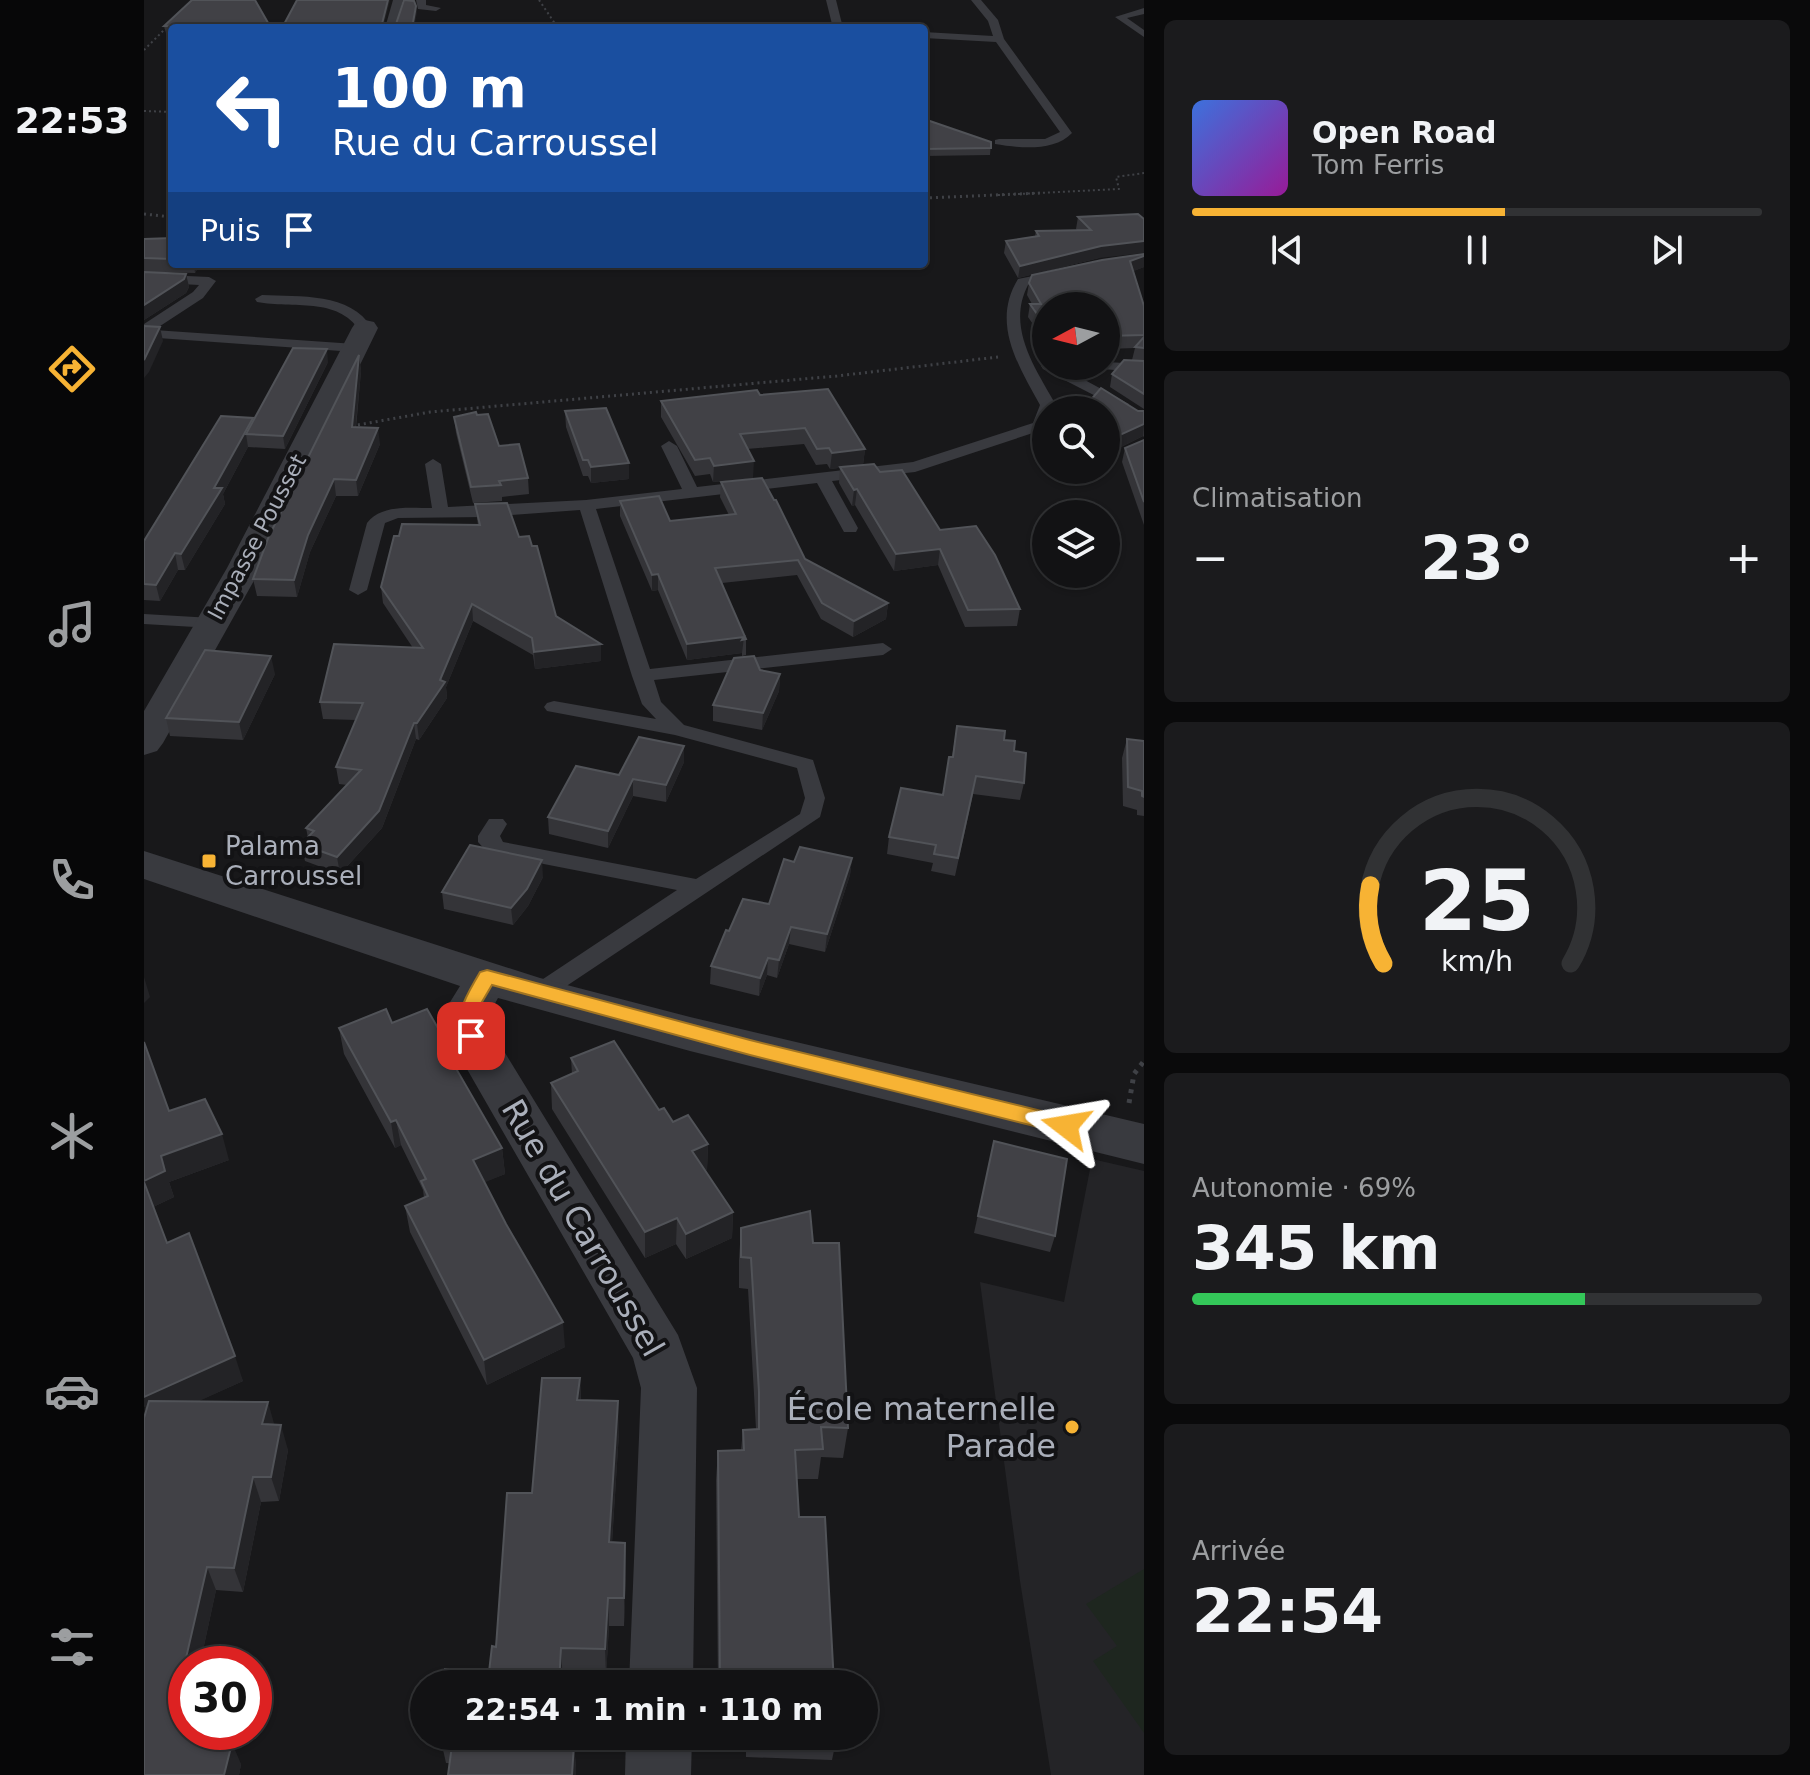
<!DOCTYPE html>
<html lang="fr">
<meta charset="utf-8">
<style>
body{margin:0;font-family:"DejaVu Sans",sans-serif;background:#1b1b1d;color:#f1f3f6;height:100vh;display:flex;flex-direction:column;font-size:30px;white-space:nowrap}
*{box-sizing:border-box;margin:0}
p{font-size:26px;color:#9c9ea0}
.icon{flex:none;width:44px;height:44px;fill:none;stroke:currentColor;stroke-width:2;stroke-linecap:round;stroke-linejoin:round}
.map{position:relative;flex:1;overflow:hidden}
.side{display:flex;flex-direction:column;gap:20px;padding:20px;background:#0a0a0b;width:666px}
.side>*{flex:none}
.top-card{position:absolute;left:24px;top:24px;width:760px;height:244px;border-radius:8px;box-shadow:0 2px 6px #0004,0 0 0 2px #313234;background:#1a4fa0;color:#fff;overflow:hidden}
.needle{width:52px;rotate:263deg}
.fabs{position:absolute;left:888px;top:292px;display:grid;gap:16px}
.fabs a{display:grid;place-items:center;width:88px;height:88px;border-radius:50%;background:#121214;box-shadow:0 2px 6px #0004,0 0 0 2px #313234;font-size:40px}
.speed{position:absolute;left:24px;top:1646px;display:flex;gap:16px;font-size:40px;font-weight:700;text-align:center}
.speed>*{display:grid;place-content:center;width:104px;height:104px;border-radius:50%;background:#121214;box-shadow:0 2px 6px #0004,0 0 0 2px #313234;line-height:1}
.speed .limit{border:12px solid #d22;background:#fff;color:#111}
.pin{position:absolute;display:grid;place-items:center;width:68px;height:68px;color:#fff;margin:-34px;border-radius:16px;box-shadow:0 4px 12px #0006}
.me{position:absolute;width:88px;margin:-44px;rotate:284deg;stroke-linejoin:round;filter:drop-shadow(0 0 6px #0008)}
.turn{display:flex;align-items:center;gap:28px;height:168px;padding:0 32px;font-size:36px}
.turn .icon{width:104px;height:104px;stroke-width:2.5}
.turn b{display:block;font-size:56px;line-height:68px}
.then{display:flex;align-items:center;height:76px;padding:0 32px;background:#0003;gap:16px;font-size:30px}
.big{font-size:60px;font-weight:700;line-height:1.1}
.side .widget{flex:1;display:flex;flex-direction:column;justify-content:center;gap:12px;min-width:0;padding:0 28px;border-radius:12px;background:#1b1b1d}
.side .dial{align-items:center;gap:0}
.dial svg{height:208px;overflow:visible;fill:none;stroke:#313234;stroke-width:7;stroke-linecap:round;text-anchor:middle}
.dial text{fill:#f1f3f6;stroke:none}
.song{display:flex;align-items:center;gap:24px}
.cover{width:96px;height:96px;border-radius:12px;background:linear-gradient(135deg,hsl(220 70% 55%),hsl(300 70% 35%))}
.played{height:8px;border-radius:4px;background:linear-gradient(90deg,#f7b334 55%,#313234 55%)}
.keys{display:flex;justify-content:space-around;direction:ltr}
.heat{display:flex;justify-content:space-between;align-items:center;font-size:44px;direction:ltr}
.charge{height:12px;border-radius:6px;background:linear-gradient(90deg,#34c759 69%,#313234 0)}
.trip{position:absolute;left:266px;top:1670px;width:468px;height:80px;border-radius:40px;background:#121214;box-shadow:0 2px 6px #0004,0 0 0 2px #313234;font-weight:700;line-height:80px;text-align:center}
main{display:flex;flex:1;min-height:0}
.tab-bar{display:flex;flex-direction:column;width:144px;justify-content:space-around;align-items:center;background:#070708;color:#9c9ea0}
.tab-bar .icon{width:56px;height:56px}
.tab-bar .active{color:#f7b334}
.tab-bar b{font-size:36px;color:#f1f3f6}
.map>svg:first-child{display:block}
</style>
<main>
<nav class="tab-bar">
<b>22:53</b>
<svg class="icon active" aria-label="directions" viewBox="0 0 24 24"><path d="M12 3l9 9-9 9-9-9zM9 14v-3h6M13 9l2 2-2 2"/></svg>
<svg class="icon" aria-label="music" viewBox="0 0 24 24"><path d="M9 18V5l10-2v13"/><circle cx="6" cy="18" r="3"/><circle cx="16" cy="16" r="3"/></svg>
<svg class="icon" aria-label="phone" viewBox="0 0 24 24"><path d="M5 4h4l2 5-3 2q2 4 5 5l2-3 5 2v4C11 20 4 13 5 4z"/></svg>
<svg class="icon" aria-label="climate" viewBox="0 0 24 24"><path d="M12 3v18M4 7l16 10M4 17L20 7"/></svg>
<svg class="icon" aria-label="car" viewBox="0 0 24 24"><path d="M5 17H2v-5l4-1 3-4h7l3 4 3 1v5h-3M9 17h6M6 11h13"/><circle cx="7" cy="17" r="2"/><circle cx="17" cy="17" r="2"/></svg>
<svg class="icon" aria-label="filters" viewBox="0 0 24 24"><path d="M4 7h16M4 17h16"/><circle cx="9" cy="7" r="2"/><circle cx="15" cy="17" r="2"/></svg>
</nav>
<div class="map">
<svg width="1000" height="1775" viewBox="0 0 1000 1775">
<rect width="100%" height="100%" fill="#18181a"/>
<polygon fill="#242427" points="948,1159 1000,1171 1000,1775 907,1775 876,1581 836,1282 920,1302"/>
<polygon fill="#1e261f" points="1000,1569 1000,1733 949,1661 973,1646 942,1604"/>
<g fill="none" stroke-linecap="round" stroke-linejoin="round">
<g stroke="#3f4146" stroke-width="2" stroke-dasharray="2 3" stroke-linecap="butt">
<polyline points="395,0 414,28"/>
<polyline points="0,50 25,25"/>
<polyline points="0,111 28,112"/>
<polyline points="854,195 975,189 972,177 1000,173"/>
</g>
<g stroke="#3f4146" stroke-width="3" stroke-dasharray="2 4" stroke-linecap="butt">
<polyline points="780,198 898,193"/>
<polyline points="0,214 28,217"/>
<polyline points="208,426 286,412 693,376 854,357"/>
</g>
<polyline stroke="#3f4146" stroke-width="5" stroke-dasharray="4 6" stroke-linecap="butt" points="985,1103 990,1074 1000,1061"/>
<g fill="#393a3f" fill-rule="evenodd">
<polygon points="249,0 259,0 251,28 241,28"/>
<polygon points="272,0 282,0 282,5 297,8 292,11 274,9"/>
<polygon points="682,0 692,0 699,28 689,28"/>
<path d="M827,0H837L854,20L860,39L928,133C910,152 875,148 851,144V140L855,139H901L916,132L852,42L780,38V32L849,36L844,21Z"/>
<polygon points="1000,8 1000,14 983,18 1000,30 1000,37 971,17"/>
<path d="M914,271L921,275L919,278L884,285C862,327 891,368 912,405L910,410H902L901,429L771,472L688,481L714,528L712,532H700L673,483L452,509L506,669L739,643L748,649L739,655L510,680L517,702L540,725L669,760L681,798L676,817L403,999L395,1002L387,999L383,993L387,987L533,890L344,853L334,842V836L345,819H359L363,824L356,836L359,842L552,879L656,814L661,798L653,768L531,735L403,711L400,707L403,703L410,701L512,719L498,704L488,676L436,510L341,517L254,518L241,523L223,590L214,595L205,590L223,523C238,504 266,508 288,508L281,464L289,459L297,464L304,507L442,500L538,489L517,446L525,441L533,446L553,487L769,462L889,423L896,405C874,365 847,323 874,279Z"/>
<polygon points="0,274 65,277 72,281 59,298 10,330 211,344 218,348 211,352 0,337 0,324 49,292 55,285 0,282"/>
<path d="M118,295C156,297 206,292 228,328L216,331C193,296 149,309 113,302L111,299Z"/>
<polygon points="902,362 902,366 915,366 985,404 983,407 973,407 899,369 897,366"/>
<polygon points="962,362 1000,364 1000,372 957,369 955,366 962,366"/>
<polygon points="0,614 68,618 77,623 68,628 0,624"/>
</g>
<g fill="#393a3f" fill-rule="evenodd">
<polygon points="221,320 230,322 234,328 117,568 19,743 13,751 0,755 0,711 83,568 208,328 212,322"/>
<polygon points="0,851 396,978 546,1017 1000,1124 1000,1164 546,1051 354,998 349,1007 350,1035 534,1335 553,1388 549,1684 485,1684 497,1388 489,1358 304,1036 303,1007 316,986 0,879"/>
<polygon points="482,1736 548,1736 547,1775 481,1775"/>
</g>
</g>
<g fill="#343438">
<polygon points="20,26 127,28 28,28 28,33 22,33"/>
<polygon points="780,119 847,142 846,155 780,156"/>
<polygon points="994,214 955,258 874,278 860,253 862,241 891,236 892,231 933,230 932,229 934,217"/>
<polygon points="28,238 28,264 56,264 51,273 13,272 42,274 45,287 42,293 0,320 0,239"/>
<polygon points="1000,254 1000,267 989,271 1000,306 1000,409 966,387 968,374 988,360 991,348 962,349 962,306 902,306 902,343 884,317 886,304 888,304 883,295 885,283"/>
<polygon points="215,355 217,371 212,428 236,444 214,496 192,496 166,552 153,597 113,596 109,579"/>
<polygon points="184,362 141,449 104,447 79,494 81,504 41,570 34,570 16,601 0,600 0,541 109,421"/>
<polygon points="616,395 721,449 719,465 686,469 683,464 672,465 660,444 603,449 609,478 569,482 566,474 551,476 517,417 517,401"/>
<polygon points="962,410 1000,411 1000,437 999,436 973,449 968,432 962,432"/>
<polygon points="421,411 485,463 485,479 447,483 444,476 439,476 422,427"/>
<polygon points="333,415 355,446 384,478 385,494 358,497 358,501 329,503 312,433 310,417"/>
<polygon points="1000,440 1000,525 978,462 981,448"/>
<polygon points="696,467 736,472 796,530 876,609 873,626 821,627 794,565 750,571 711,505 708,506 695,483"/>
<polygon points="577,482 661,559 744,603 742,619 709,637 677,619 653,575 578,583 602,639 602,655 598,656 598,653 543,660 514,590 508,591 476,516 476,501 526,521 585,515 576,497"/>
<polygon points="331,504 375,537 412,616 457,661 391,669 389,655 329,621 302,687 303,698 275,740 272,739 238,828 196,874 161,861 157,844 164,838 162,828 203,785 195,784 192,767 212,720 179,719 176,702 269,648 239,603 237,587 255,536 334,525"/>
<polygon points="616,670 636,674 635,691 618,730 569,721 569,705"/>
<polygon points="131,674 99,740 26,736 22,718"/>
<polygon points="813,726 860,740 870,751 880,783 876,800 829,794 811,876 787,871 789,863 743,854 745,837 799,795 808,757"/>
<polygon points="983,739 1000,741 1000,816 993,815 993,810 979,806 978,758"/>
<polygon points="540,746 540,762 522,802 489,796 464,848 405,834 404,817 475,775"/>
<polygon points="708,858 706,875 681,952 645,944 633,978 623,975 615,996 566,984 567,966 585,931 625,904 650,862"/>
<polygon points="399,877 384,906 369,925 300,909 298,892"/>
<polygon points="248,1023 316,1075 358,1148 361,1174 340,1182 421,1347 343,1385 266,1232 261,1206 280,1198 279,1190 257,1145 251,1148 200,1054 195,1028"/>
<polygon points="0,1042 25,1111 85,1160 25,1182 30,1197 9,1207 23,1243 99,1381 54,1401 131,1425 144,1450 135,1501 117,1502 99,1592 72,1590 56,1664 42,1664 66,1742 97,1764 95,1775 0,1775 2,1410 0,1405"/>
<polygon points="427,1058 515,1110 529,1122 564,1144 563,1170 561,1170 589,1212 588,1238 542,1259 532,1244 501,1258 408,1109 407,1083 428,1074"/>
<polygon points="850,1141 911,1236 906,1252 830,1233"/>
<polygon points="597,1228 669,1243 704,1428 699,1458 677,1457 674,1479 653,1479 655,1517 690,1684 574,1684 572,1480 574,1451 597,1450 599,1430 612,1429 604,1289 595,1288 595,1260"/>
<polygon points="436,1378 437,1400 475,1432 468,1543 482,1572 480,1626 465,1626 462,1676 419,1675 419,1684 300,1684 345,1672 388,1493"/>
<polygon points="296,1736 416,1736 415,1743 430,1743 432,1769 302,1763"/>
<polygon points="602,1736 693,1736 688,1760 602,1757"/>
</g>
<g fill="#232326">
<polygon points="244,0 246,0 239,28 238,24"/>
<polygon points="272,6 273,12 270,28 268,28"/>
<polygon points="1000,241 1000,253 955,258 874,278 876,266 957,246"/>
<polygon points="1000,256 1000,267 983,274 986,261"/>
<polygon points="50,264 56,264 51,273"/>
<polygon points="42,274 45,287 42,293 0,320 0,305"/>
<polygon points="16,327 19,341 5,372 0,378 0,360"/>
<polygon points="183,349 184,362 141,449 139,436"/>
<polygon points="215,355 217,371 210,443 208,427"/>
<polygon points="109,418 112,433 102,434 104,447 79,494 81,504 41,570 37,554 70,488"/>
<polygon points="1000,424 999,436 973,449 976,435"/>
<polygon points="234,428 236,444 214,496 212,480"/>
<polygon points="721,449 719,465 686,469 688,453"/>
<polygon points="610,461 609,478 569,482 570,466"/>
<polygon points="485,463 485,479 447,483 447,467"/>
<polygon points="190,479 192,496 166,552 153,597 150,580 164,535"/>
<polygon points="713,489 711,505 708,506 710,490"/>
<polygon points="796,549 794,565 750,571 752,554"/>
<polygon points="31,553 34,570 16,601 12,585"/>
<polygon points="514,574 514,590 508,591 508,575"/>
<polygon points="744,603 742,619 709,637 710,621"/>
<polygon points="328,604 329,621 302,687 303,698 275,740 273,723 296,680"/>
<polygon points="600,637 598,653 543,660 543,644"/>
<polygon points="457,644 457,661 391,669 390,652"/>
<polygon points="127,656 131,674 99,740 95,722"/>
<polygon points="636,674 635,691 618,730 619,713"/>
<polygon points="270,723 272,739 238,828 196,874 193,857"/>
<polygon points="540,746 540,762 522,802 522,785"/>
<polygon points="489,779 489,796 464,848 464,831"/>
<polygon points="708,858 706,875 681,952 683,934"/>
<polygon points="398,860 399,877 384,906 369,925 367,908"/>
<polygon points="647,927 645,944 633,978 635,960"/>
<polygon points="624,958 623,975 615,996 616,978"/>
<polygon points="0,977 6,997 0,1003"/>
<polygon points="252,1120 257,1145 251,1148 247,1122"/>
<polygon points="78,1134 85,1160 25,1182 30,1197 9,1207 0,1181 17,1156"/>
<polygon points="564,1144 563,1170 547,1177 548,1151"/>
<polygon points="358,1148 361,1174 332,1186 329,1160"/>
<polygon points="589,1212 588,1238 542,1259 542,1234"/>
<polygon points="533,1218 532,1244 501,1258 501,1232"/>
<polygon points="419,1322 421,1347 343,1385 340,1360"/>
<polygon points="91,1356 99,1381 7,1423 0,1405 0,1397"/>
<polygon points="436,1378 437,1409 433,1400"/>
<polygon points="474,1401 475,1432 466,1571 465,1542"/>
<polygon points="124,1402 131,1427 118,1424"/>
<polygon points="137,1425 144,1450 135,1501 127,1477"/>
<polygon points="109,1477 117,1502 99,1592 90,1568"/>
<polygon points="481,1543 482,1572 480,1626 480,1598"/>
<polygon points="63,1567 72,1590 56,1664 42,1664 42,1678 39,1671"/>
<polygon points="464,1598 465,1626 462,1676 461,1649"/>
<polygon points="417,1648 419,1684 415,1684"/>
<polygon points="52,1732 69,1732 60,1763 50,1742"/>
<polygon points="412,1736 416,1736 414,1768 411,1743"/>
<polygon points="88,1743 97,1764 95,1775 80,1775"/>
<polygon points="430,1743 432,1769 432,1775 428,1775"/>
</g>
<g fill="#414146" stroke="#515358" stroke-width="2">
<polygon points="48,0 111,0 127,28 20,26"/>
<polygon points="153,0 244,0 238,24 252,24 260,0 270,1 272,6 268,28 138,28"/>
<polygon points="780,119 847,142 847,148 780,149"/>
<polygon points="994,214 1000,219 1000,241 957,246 876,266 862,241 895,236 892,231 947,230 934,217"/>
<polygon points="28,238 28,259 0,258 0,239"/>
<polygon points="1000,254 1000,256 986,261 1000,306 1000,335 962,336 962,306 902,306 902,327 886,304 897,304 885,283 888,275 958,260"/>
<polygon points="0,272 42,274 40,279 0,305"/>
<polygon points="0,326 16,327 0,360"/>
<polygon points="1000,337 1000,348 991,347"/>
<polygon points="149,348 183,349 139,436 102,434"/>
<polygon points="215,355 208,427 234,428 212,480 190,479 164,535 150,580 109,579 125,536"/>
<polygon points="980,360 1000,361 1000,394 968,374"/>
<polygon points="957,388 994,411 1000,411 1000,424 976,435 970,418 962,419 962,410 938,410"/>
<polygon points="684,389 721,449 688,453 685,448 673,449 661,428 596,434 610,461 570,466 566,458 551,460 517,401 613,390 616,395"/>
<polygon points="462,408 485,463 447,467 444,460 439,460 421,411"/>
<polygon points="332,412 333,415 344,414 355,446 375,444 384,478 355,481 357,485 327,487 310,417"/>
<polygon points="77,416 109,418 70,488 78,488 37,554 31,553 12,585 0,584 0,541"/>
<polygon points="1000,440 1000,502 981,448"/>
<polygon points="730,464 736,472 758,470 796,530 832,526 851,555 876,609 824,610 796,549 752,554 713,489 710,490 696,467"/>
<polygon points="618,478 630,500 632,500 661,559 744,603 710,621 678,603 654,560 571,568 602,639 598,640 600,637 543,644 514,574 508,575 476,501 515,496 526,521 592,514 577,482"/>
<polygon points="363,503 375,537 385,536 388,546 393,546 412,616 457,644 390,652 388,638 328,604 296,680 301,682 273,723 270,723 235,811 193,857 157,844 170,831 162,828 217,770 192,767 219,703 176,702 190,644 279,648 237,587 250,536 255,536 258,524 336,525 331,504"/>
<polygon points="61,650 127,656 95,722 22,718"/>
<polygon points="610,656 616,670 636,674 619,713 569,705 590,658"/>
<polygon points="813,726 861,731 860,740 871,741 870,751 882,753 880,783 832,776 814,858 790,854 792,845 745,837 757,788 799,795 805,757 809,757"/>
<polygon points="495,737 540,746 522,785 489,779 464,831 404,817 432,766 475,775"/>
<polygon points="983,739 1000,741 1000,797 998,796 998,791 984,787"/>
<polygon points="326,845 398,860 383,889 367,908 298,892"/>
<polygon points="656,847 708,858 683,934 647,927 635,960 624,958 616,978 567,966 582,930 585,931 599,899 625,904 640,859 650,862"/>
<polygon points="242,1009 248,1023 283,1009 314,1063 310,1065 358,1148 329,1160 362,1224 419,1322 340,1360 261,1206 284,1196 277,1181 282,1179 252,1120 247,1122 195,1028"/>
<polygon points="470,1041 515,1110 520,1108 529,1122 544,1115 564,1144 548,1151 589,1212 542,1234 533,1218 501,1232 407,1083 434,1071 427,1058"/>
<polygon points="0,1042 25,1111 61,1099 78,1134 17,1156 21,1171 0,1181"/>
<polygon points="850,1141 923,1159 911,1236 834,1216"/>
<polygon points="0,1182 23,1243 45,1233 91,1356 0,1397"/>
<polygon points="666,1211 669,1243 695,1243 704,1428 677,1427 679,1449 651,1450 655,1517 681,1517 690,1684 576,1684 574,1451 600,1450 599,1430 615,1429 615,1392 607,1258 597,1257 597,1228"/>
<polygon points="398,1378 436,1378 433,1400 474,1401 465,1542 481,1543 480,1598 464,1598 461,1649 417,1648 415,1684 300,1684 301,1669 345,1672 348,1646 352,1647 363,1493 388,1493"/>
<polygon points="5,1401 124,1402 118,1424 137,1425 127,1477 109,1477 90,1568 63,1567 39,1671 42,1672 42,1732 52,1732 50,1742 88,1743 80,1775 0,1775 0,1418"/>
<polygon points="296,1736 412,1736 411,1743 430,1743 428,1775 304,1775 309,1738 296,1737"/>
</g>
<path fill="#f7b334" stroke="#a17422" stroke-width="2" d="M343,970L606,1040L922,1117L929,1120L932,1126L929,1131L922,1134L606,1055L348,985L335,1007L337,1036L334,1042H320C307,1016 324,994 336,972Z"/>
<g fill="#f7b334" stroke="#131315" stroke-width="3">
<rect x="57" y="853" width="16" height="16" rx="4"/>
<circle cx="928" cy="1427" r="8"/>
</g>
<g text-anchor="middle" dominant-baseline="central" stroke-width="8" stroke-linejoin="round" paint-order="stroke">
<g font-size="22" fill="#aaafba" stroke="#131315">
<text transform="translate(113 537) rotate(-62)">Impasse Pousset</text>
</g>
<g font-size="26" fill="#aaafba" stroke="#131315" text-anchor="start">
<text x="81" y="846">Palama<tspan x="81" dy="30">Carroussel</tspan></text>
</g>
<g font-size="32" fill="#aaafba" stroke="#131315">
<text transform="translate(439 1228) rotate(60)">Rue du Carroussel</text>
</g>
<g font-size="32" fill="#aaafba" stroke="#131315" text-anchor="end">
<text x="912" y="1409">École maternelle<tspan x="912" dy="37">Parade</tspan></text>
</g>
</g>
</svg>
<div class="fabs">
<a><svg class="needle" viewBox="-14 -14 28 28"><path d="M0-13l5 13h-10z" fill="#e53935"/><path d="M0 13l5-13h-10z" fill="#9c9ea0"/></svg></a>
<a><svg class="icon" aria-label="search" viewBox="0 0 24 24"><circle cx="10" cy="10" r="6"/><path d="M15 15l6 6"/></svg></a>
<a><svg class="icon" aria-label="layers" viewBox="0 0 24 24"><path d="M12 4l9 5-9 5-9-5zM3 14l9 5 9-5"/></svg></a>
</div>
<div class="speed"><div class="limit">30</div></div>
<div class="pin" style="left:327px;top:1036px;background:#d93025"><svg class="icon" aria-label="arrive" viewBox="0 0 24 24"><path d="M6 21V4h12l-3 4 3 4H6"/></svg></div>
<svg class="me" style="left:922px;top:1126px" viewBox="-20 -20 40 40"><path d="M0-17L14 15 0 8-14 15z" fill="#f7b334" stroke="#fff" stroke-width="4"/></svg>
<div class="trip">22:54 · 1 min · 110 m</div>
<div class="top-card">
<div class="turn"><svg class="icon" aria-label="left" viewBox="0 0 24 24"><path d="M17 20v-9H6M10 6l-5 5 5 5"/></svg><div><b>100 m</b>Rue du Carroussel</div></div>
<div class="then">Puis<svg class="icon" aria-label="arrive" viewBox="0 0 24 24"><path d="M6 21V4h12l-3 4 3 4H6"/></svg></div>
</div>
</div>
<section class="side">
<div class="widget">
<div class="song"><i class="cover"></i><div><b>Open Road</b><p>Tom Ferris</p></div></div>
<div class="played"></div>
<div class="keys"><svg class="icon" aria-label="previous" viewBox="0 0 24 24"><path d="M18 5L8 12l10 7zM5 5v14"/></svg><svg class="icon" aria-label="pause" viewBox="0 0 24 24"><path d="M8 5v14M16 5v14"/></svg><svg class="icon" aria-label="next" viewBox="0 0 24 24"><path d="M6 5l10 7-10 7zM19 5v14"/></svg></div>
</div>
<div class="widget"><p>Climatisation</p>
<div class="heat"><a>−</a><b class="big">23°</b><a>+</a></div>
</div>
<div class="widget dial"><svg viewBox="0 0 100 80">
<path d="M14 69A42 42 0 1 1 86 69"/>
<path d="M14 69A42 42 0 0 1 9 39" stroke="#f7b334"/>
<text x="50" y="56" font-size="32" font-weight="700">25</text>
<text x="50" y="72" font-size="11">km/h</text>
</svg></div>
<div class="widget"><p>Autonomie · 69%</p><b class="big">345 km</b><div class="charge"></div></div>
<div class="widget"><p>Arrivée</p><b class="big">22:54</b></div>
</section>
</main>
